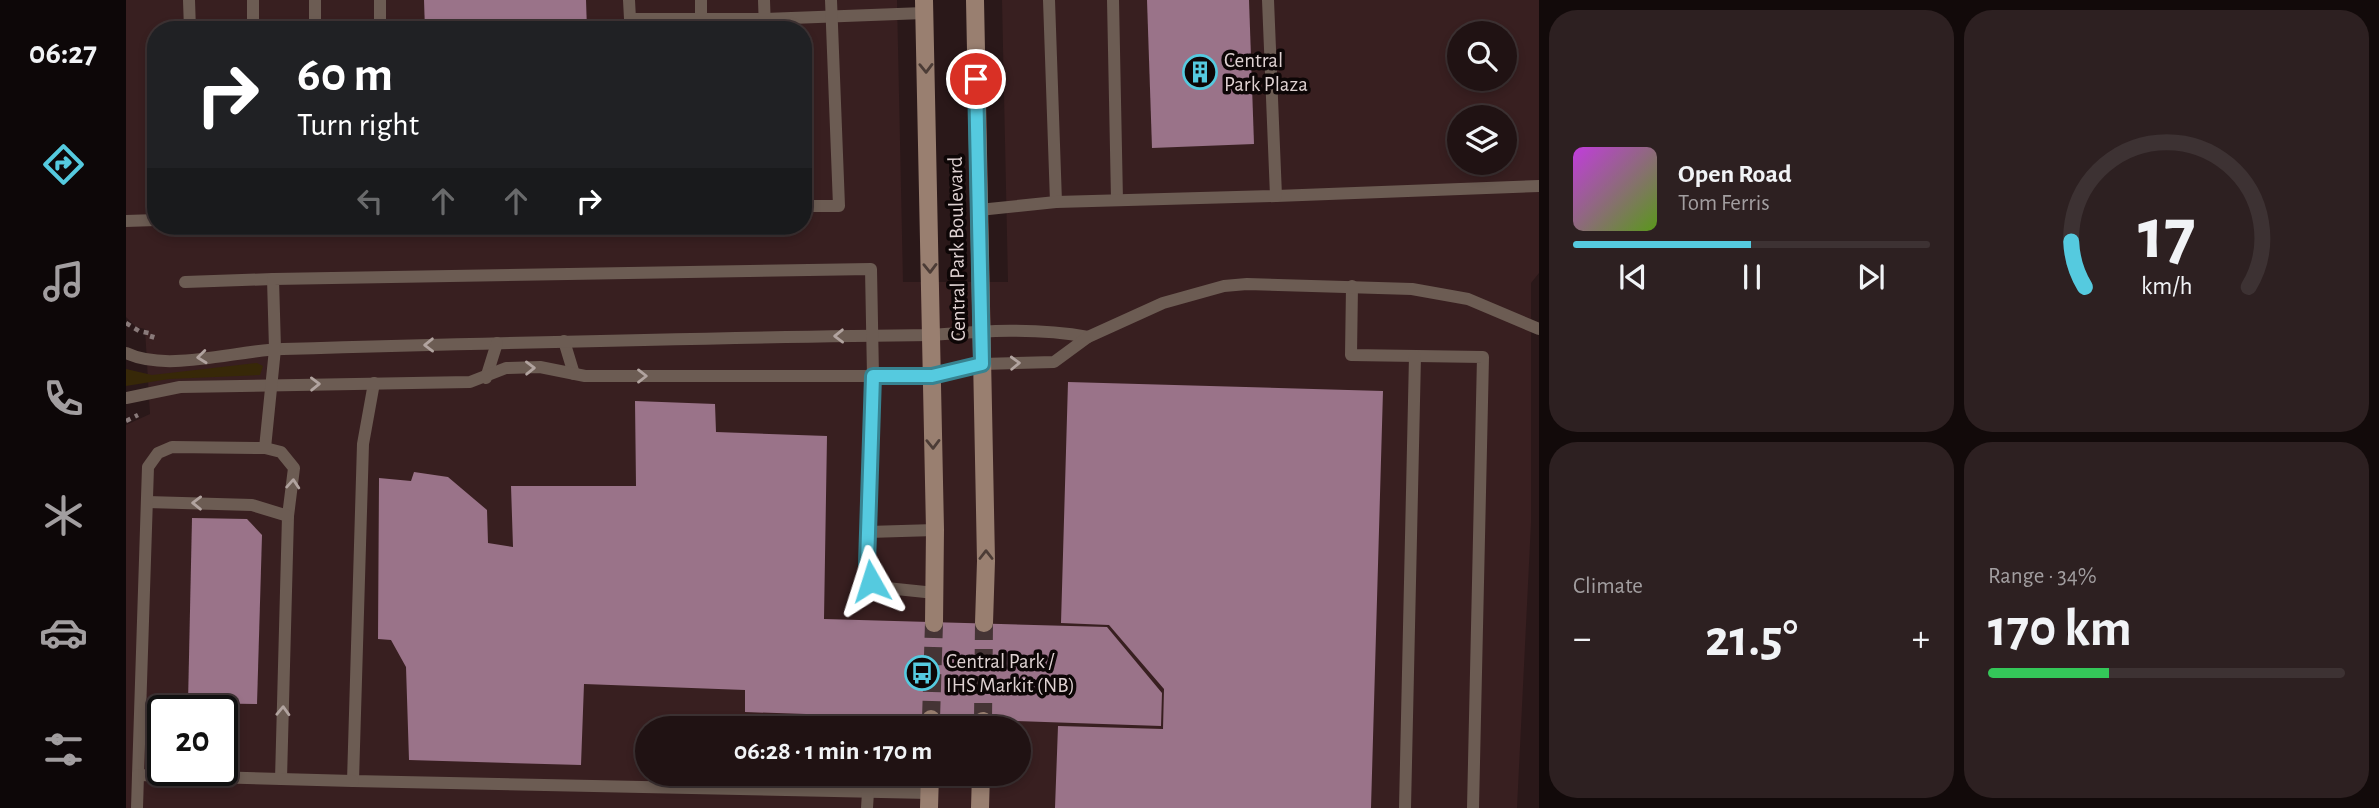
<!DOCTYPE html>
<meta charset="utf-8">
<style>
body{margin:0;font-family:"Alegreya Sans",sans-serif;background:#2d2021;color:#f1f3f6;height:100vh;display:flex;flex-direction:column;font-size:26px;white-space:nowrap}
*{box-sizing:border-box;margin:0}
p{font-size:23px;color:#a29ea0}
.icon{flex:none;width:38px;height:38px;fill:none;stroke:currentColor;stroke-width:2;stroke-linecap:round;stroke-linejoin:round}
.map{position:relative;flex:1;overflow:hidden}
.sheet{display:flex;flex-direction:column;gap:10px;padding:10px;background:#120a0a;width:840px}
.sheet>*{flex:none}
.hud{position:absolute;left:21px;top:21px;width:665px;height:214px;border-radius:28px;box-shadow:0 4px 10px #0003,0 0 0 2px #3d3233;background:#202124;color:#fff;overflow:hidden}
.buttons{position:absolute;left:1321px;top:21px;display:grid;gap:14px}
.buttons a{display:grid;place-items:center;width:70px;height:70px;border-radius:50%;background:#201213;box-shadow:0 4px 10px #0003,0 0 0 2px #3d3233;font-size:35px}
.speed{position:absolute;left:21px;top:695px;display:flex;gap:14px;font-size:35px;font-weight:700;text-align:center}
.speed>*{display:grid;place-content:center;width:91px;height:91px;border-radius:50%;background:#201213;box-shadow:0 4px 10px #0003,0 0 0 2px #3d3233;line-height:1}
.speed .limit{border:4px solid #111;border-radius:10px;background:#fff;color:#111}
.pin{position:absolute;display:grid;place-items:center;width:60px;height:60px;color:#fff;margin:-30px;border:4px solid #fff;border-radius:50%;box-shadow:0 2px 7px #0007}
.me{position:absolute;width:77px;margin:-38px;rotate:354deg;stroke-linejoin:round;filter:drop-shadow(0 0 5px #0008)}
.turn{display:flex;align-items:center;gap:24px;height:147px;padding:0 35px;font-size:32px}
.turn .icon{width:91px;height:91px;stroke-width:2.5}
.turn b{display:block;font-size:49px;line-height:60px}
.lanes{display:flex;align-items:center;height:66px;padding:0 35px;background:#0003;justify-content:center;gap:35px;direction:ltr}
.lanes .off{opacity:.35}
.big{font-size:52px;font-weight:600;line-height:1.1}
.sheet .widget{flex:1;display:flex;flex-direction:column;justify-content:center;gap:10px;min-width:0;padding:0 24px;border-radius:28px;background:#2d2021}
.sheet .dial{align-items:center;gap:0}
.dial svg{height:182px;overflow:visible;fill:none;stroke:#3d3233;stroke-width:7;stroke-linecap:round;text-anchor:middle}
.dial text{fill:#f1f3f6;stroke:none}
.song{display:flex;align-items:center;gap:21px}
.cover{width:84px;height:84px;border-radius:10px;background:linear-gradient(135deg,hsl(290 70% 55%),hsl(90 70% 35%))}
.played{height:7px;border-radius:4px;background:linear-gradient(90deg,#55cadf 50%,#3d3233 50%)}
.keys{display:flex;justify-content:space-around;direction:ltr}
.heat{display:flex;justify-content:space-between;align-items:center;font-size:38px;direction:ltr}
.charge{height:10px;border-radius:5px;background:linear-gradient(90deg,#34c759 34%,#3d3233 0)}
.sheet .tiles{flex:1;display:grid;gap:10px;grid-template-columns:repeat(2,1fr)}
.trip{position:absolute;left:509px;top:716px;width:396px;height:70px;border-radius:35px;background:#201213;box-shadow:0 4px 10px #0003,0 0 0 2px #3d3233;font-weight:600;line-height:70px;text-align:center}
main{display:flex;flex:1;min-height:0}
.menu{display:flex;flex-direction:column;width:126px;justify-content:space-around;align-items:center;background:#0d0708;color:#a29ea0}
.menu .icon{width:49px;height:49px}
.menu .selected{color:#55cadf}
.menu b{font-size:32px;color:#f1f3f6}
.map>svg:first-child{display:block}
</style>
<main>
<nav class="menu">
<b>06:27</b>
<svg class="icon selected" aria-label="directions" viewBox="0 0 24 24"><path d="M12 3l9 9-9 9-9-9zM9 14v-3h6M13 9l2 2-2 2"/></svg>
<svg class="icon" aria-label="music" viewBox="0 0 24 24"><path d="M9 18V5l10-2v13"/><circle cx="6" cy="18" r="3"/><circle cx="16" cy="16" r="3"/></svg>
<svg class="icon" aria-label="phone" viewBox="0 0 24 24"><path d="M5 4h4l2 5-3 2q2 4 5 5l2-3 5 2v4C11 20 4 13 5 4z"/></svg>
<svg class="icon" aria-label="climate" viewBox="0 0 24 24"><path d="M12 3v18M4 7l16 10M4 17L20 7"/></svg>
<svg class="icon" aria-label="car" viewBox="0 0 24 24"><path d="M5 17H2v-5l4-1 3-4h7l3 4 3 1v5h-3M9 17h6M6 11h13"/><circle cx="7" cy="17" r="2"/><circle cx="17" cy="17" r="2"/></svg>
<svg class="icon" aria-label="filters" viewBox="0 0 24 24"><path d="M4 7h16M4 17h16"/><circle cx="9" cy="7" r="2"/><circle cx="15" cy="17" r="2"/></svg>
</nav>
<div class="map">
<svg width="1413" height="808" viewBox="0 0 1413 808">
<rect width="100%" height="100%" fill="#2a1819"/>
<path fill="#381f20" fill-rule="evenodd" d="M0,0H771L777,282H882L876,0H1413V273L1405,283V523L1391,808H0V425L24,414L19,329L10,327L0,317ZM30,30H677V226H30ZM1334,33H1379V79H1334ZM1334,117H1379V163H1334ZM37,710H96V770H37ZM522,728H892V774H522Z"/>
<polygon fill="#372808" points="131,363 137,366 134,375 43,379 0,386 0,369 26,375"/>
<g fill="#9a7389">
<polygon points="298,0 460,0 461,30 299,30"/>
<polygon points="1021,0 1123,0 1128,144 1026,148"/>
<polygon points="942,382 1257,391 1245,808 929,808 932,726 1037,729 1038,689 983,625 935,623"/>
<polygon points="509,401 589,404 590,432 701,436 698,619 981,627 1036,693 1035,726 619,712 619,690 458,684 455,765 283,760 280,667 265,640 252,639 253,478 285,481 288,472 322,477 361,510 362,543 387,547 385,486 510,486"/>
<polygon points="66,518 121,519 136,535 131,704 62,703"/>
</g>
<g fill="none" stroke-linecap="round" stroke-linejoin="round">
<g stroke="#453435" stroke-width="18" stroke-dasharray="18 9" stroke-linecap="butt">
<polyline points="805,719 808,623"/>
<polyline points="857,721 858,623"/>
</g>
<g stroke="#897a7a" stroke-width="4.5" stroke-dasharray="5 5" stroke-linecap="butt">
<polyline points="0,323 13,331 27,334 24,344"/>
<polyline points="0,421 12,415"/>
</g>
<g stroke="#6c5c53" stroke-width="12">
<polyline points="63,0 64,30"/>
<polyline points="127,0 127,30"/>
<polyline points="254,0 254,30"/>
<polyline points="503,0 504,19 639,19 798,13"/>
<polyline points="575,0 575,30"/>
<polyline points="638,0 639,30"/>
<polyline points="923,0 930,202"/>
<polyline points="987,0 991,200"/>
<polyline points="189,30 189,0"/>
<polyline points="1150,196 1413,186"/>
<polyline points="677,206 713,206 705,0"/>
<polyline points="853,210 930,202 1150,196 1142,0"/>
<polyline points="0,221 30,220"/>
<polyline points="59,282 147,279"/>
<polyline points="1226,286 1225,355 1357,357 1347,808"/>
<polyline points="438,341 448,374"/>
<path d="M0,353C41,373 111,350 157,349C373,343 589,337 806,335C858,331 910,327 962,337"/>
<polyline points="360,378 371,343"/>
<polyline points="248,383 237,444 227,781 803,793"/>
<polyline points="0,398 54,387 344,382 380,368 414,367 459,376 806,376 856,364 928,362 962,337 1037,303 1098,286 1121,284 1286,289 1342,299 1413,329"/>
<polyline points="139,448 155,452 168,468 162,516 155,779"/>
<polyline points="21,502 126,505 162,516"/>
<polyline points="742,532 809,530"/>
<polyline points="227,781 12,775 22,467 32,453 46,447 139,448 149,349 147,279 745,269 747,376 741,564 745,581 751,587 809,593"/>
<polyline points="11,808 12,775"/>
<polyline points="741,808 742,792"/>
<polyline points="1279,808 1289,356"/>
</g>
<g stroke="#997f70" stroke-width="18">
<polyline points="798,0 809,530 808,623"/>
<polyline points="849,0 860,561 858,623"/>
<polyline points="805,728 805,719"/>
<polyline points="856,728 857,721"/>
<polyline points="803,808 804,774"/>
<polyline points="854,808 855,774"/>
</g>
</g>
<defs><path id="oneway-chevron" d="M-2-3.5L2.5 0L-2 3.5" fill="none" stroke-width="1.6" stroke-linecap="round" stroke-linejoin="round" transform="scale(1.75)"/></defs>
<g stroke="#4c3c36">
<use href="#oneway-chevron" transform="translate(800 68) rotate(89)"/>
<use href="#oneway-chevron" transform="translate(804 268) rotate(89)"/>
<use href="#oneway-chevron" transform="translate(807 444) rotate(89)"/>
<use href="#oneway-chevron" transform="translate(860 555) rotate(-90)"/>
</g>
<g stroke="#b1a39f">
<use href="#oneway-chevron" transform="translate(713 336) rotate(179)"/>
<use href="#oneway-chevron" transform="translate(303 345) rotate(179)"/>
<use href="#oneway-chevron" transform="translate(76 357) rotate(174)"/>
<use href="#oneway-chevron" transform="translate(889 363) rotate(-2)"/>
<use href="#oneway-chevron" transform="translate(404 368) rotate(-1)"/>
<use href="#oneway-chevron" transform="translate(516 376)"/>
<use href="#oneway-chevron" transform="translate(189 384) rotate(-1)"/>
<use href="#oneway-chevron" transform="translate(167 484) rotate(-86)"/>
<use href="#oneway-chevron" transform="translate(71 503) rotate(-179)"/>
<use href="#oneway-chevron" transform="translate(157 711) rotate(-88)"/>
</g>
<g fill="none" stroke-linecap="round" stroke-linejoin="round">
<g stroke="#378391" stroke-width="18">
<polyline id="route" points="745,581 741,564 747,376 806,376 856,364 850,79"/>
</g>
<use href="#route" stroke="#55cadf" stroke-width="12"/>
</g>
<defs>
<g id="building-ring" transform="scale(1.75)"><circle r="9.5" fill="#0d0606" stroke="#55cadf" stroke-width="1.5"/><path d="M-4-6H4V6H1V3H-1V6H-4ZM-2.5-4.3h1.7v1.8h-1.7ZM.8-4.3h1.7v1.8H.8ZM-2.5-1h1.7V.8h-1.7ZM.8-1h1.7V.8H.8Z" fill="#55cadf"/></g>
<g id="bus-ring" transform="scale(1.75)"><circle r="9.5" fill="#0d0606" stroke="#55cadf" stroke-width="1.5"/><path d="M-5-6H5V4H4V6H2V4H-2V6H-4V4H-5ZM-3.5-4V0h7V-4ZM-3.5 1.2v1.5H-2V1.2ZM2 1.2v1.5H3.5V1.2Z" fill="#55cadf"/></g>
</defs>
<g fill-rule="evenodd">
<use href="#building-ring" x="1074" y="72"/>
<use href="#bus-ring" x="796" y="673"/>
</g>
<g text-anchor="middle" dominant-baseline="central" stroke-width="7" stroke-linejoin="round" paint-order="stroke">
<g font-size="21" fill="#dfd2d2" stroke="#0d0606" text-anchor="start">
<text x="1098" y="60">Central<tspan x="1098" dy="24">Park Plaza</tspan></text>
<text x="820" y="661">Central Park /<tspan x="820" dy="24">IHS Markit (NB)</tspan></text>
</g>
<g font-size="21" fill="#dfd2d2" stroke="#0d0606">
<text transform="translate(831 249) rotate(-91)">Central Park Boulevard</text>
</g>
</g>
</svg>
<div class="buttons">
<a><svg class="icon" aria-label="search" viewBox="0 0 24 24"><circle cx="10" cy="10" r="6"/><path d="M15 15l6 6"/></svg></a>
<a><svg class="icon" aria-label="layers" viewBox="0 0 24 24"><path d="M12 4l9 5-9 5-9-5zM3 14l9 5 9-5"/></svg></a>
</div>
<div class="speed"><div class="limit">20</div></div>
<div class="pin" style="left:850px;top:79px;background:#d93025"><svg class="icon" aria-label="arrive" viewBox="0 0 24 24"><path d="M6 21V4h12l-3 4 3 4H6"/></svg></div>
<svg class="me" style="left:745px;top:581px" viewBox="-20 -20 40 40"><path d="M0-17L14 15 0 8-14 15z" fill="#55cadf" stroke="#fff" stroke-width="4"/></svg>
<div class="trip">06:28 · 1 min · 170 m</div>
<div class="hud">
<div class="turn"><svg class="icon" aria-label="right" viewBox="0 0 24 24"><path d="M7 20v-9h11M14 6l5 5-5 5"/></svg><div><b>60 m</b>Turn right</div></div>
<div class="lanes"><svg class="icon off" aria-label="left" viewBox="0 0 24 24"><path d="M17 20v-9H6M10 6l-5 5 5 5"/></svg><svg class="icon off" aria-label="ahead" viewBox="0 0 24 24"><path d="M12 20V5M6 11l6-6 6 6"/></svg><svg class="icon off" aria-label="ahead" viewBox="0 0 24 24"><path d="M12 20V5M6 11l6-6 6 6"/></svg><svg class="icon" aria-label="right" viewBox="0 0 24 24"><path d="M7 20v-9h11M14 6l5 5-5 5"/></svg></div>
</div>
</div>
<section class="sheet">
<div class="tiles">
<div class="widget">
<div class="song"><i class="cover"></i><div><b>Open Road</b><p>Tom Ferris</p></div></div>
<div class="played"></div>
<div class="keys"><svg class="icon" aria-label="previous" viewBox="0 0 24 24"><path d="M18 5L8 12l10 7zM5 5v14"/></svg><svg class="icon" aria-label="pause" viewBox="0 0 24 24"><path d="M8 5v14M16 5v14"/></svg><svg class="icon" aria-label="next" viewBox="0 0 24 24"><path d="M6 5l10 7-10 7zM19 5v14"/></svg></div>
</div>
<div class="widget dial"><svg viewBox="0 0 100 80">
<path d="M14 69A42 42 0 1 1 86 69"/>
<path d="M14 69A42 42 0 0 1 8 49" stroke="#55cadf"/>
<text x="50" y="56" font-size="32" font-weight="700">17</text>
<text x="50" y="72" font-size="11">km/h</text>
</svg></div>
<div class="widget"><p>Climate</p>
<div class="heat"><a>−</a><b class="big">21.5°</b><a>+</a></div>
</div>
<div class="widget"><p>Range · 34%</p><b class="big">170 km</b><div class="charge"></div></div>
</div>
</section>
</main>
